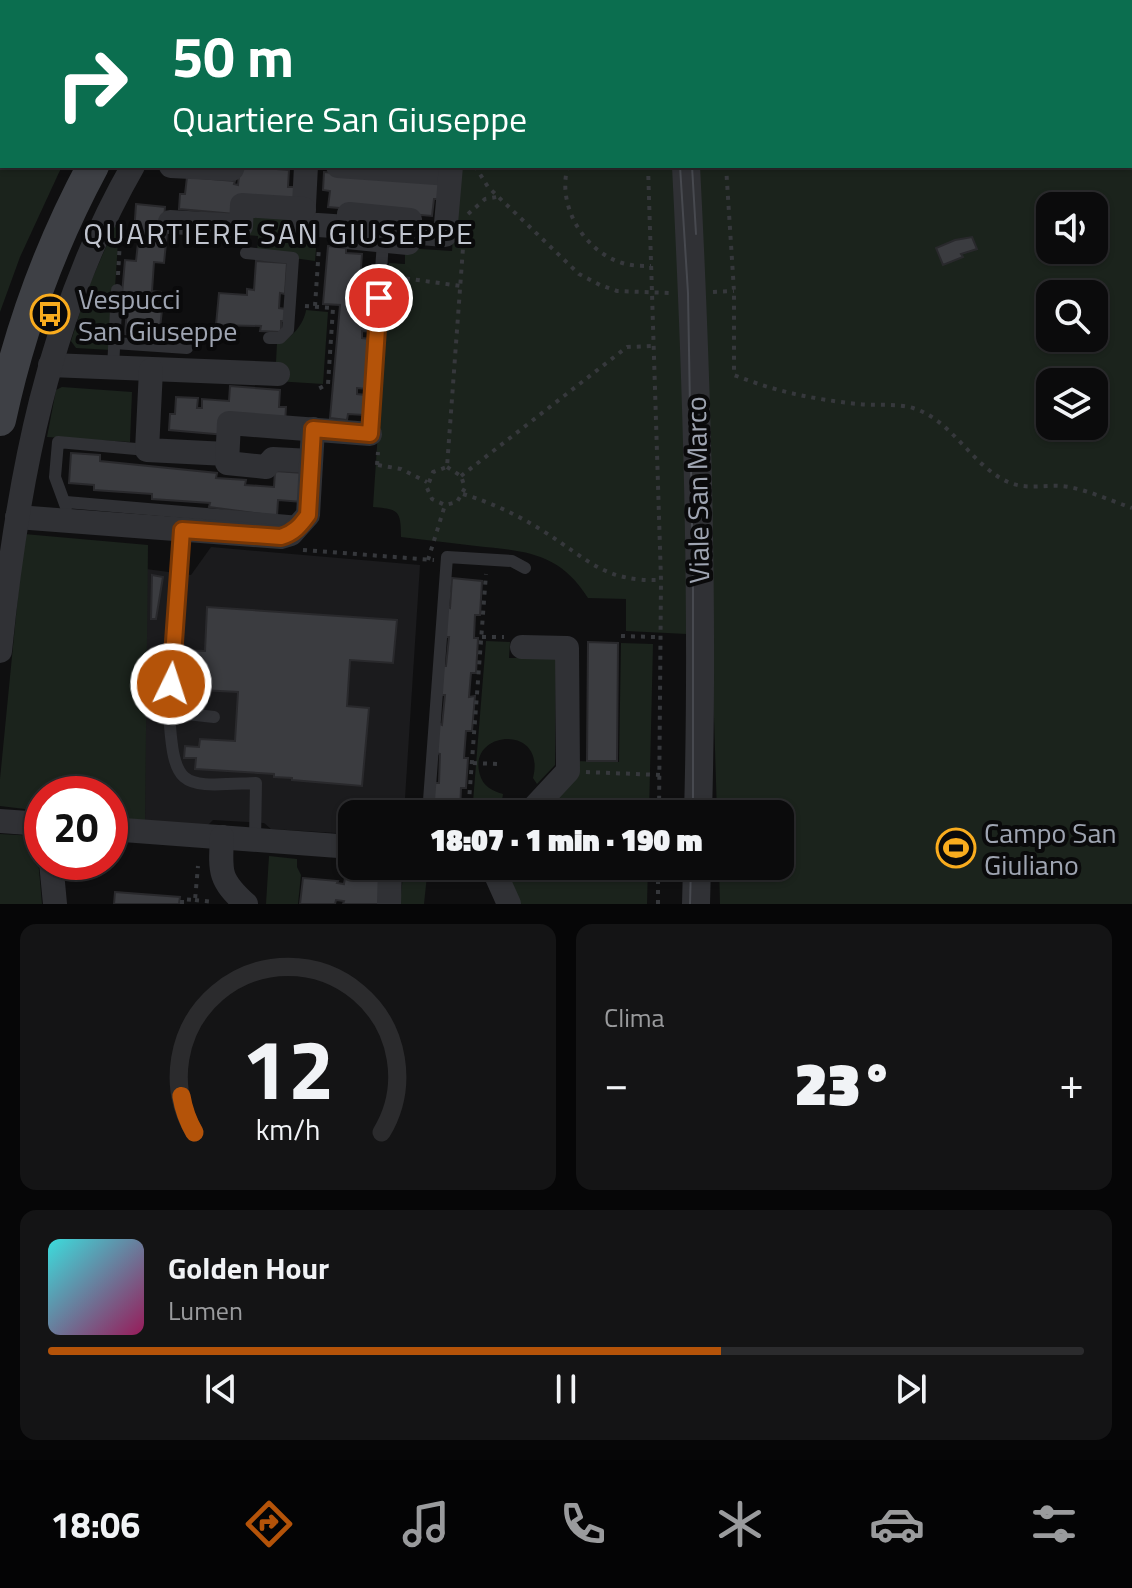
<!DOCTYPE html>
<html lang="it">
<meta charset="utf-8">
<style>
body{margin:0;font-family:"Titillium Web",sans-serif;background:#141415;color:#f1f3f6;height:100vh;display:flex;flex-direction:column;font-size:30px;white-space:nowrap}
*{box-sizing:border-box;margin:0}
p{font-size:26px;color:#9a9b9d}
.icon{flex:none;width:44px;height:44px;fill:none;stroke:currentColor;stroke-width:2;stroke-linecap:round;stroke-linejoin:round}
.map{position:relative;height:904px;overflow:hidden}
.drawer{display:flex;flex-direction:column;gap:20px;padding:20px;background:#060607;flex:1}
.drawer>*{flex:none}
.guide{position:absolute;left:0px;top:0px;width:1132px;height:168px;box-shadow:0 2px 6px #0004,0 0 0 2px #2b2b2d;background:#0b6e4f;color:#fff;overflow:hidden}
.fabs{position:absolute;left:1036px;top:192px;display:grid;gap:16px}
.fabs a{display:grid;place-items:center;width:72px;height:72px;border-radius:16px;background:#0b0b0c;box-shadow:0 2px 6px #0004,0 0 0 2px #2b2b2d;font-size:40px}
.speed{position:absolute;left:24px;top:776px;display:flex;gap:16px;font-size:40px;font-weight:700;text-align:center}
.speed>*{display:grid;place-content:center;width:104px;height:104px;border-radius:50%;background:#0b0b0c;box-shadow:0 2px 6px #0004,0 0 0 2px #2b2b2d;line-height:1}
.speed .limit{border:12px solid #d22;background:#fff;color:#111}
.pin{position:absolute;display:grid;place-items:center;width:68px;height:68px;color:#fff;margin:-34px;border:4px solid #fff;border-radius:50%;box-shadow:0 2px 8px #0007}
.me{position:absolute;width:88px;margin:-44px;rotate:4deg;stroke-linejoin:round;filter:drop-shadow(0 0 6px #0008)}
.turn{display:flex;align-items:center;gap:28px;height:168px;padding:0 40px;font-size:36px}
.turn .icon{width:104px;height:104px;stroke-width:2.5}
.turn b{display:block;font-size:56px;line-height:68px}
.big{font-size:60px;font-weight:800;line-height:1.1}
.drawer .tile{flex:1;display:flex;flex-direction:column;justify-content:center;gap:12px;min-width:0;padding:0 28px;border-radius:16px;background:#141415}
.drawer .dial{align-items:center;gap:0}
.dial svg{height:208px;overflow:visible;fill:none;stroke:#2b2b2d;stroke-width:7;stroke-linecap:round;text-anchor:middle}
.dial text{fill:#f1f3f6;stroke:none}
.song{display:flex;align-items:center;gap:24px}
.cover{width:96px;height:96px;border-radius:12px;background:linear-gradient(135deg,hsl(180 70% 55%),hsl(330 70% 35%))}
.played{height:8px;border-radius:4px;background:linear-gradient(90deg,#b45309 65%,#2b2b2d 65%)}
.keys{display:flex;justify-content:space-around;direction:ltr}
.heat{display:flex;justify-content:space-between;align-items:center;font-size:44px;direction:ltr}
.drawer .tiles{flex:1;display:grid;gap:20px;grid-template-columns:1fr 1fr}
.tile:last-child{grid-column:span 2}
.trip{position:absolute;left:338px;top:800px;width:456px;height:80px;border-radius:16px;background:#0b0b0c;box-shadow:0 2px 6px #0004,0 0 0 2px #2b2b2d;font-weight:800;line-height:80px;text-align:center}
.dock{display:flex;height:128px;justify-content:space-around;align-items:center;background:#040405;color:#9a9b9d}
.dock .icon{width:56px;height:56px}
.dock .on{color:#b45309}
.dock b{font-size:36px;color:#f1f3f6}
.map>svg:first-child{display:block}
</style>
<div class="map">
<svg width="1132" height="904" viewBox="0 0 1132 904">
<rect width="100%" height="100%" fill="#0f0f10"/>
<polygon fill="#1b1b1d" points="211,547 420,565 404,814 352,814 352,834 271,829 264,823 213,820 205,828 145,825 146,569 191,575"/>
<g fill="#1b231c" fill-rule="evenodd">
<polygon points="0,0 169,0 2,2 2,166 62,166 20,257 0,312"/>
<path d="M693,0H1132V904H720L719,866H780V814H717L697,166H1130V2H693ZM1050,206H1094V250H1050ZM1050,294H1094V338H1050ZM1050,382H1094V426H1050Z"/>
<path d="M458,166H676L682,291L687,634L626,631V599L588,598C559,552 525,551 476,546C451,543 426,540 401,537C401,511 399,509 373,507L389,263L405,264V248L452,251Z"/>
<polygon points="247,208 298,212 296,236 317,238 315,261 257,253 258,236 245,235"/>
<polygon points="115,226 119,226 111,350 76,348 71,341 86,293"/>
<path d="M306,310L328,312L323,384L275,381L277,343C291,340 304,324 306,310Z"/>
<polygon points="62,387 132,392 130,442 47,437 56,390"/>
<polygon points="24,534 148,545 145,825 110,822 110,794 42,794 42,817 33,816 33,810 0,806 0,779"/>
<path d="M486,641L510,642L509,658H556L555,765L537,784L533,778C547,723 466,730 480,775C483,786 492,791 503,794L500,814H472Z"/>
<polygon points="621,643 653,644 649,814 534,814 572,761 619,762"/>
<polygon points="0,834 36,836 42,904 0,904"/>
<polygon points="269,856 297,859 297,867 301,875 298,904 266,904"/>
<polygon points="404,866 428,866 424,904 400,904"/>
<polygon points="506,866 648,866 647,904 518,904 505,874"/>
</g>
<g fill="#3b3c40" stroke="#29292c" stroke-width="2">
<polygon points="240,166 289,170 288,187 295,187 294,201 235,214 179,209 180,194 185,194 187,177 235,181 234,184 238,185"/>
<polygon points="324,172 440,183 438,199 434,199 432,216 328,207 330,191 323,190"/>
<polygon points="136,204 165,207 163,233 167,233 164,263 154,262 152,291 161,292 160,298 153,297 152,309 162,310 159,337 125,334 128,298 135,299 135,295 122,294 125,260 136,261 139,234 134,234"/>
<polygon points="972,237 977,249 961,254 963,257 943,265 936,248 955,240"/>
<polygon points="328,246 346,248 346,253 362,254 358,306 374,308 372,332 362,331 362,338 371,339 367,389 357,388 357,394 366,395 364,415 348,414 347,420 330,418 340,305 323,304"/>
<polygon points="256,261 287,263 285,294 280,293 279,308 287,309 286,321 281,321 281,332 260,331 261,326 216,325 219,293 247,295 247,289 254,290"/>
<polygon points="230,386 280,390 279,407 286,407 285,423 226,435 169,430 170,414 175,414 176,397 198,398 197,408 202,408 202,399 229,401"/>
<polygon points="71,453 100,455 100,461 217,473 216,478 246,480 245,485 274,487 275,471 304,473 302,502 278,500 277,516 209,507 210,503 152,499 152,494 94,490 94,485 69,483"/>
<polygon points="152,575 163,577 156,619 151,619"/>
<polygon points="452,578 482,581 480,615 475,615 474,638 478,638 476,673 471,673 469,697 475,696 472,731 466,731 464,758 468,758 466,788 461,788 460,813 432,811 434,783 439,783 440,754 436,753 438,723 442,725 445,695 439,695 442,666 446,666 449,637 443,637 446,606 450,608"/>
<polygon points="207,607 397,620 393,663 350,660 347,706 369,708 362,786 292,780 292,778 274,777 274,774 195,769 196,758 184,758 185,746 199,747 200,739 235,741 238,692 181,689 183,650 205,651"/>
<polygon points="588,642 618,643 617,761 587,761"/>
<polygon points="303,878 338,881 337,883 344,884 345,878 382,881 380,904 343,904 344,901 336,900 335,904 300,904"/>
<polygon points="115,892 180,897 179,904 114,904"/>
</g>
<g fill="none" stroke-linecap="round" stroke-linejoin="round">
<g stroke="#36383c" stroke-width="4" stroke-dasharray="4 6" stroke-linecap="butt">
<polyline points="610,0 610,2"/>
<polyline points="643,0 643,2"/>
<polyline points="717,0 717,2"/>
<polyline points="482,2 482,0"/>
<polyline points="475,166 488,187 579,274 600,285 617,291 670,293"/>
<path d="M568,166C556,206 585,254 626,264C634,266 643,266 651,266"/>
<polyline points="648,166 661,580 659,814"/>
<path d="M726,166L734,291V375C777,392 812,399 858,404C875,406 896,403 913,408C952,420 972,466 1008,482C1028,491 1048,483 1069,487C1090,491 1112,501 1132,508"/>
<polyline points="468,214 485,199 497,197"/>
<polyline points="118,275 120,240"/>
<polyline points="396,277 461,286"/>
<polyline points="713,292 734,291"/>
<polyline points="305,306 333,308 328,384 316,390"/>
<polyline points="315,306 319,247"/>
<polyline points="377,465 378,452"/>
<polyline points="378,465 401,469 427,482"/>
<polyline points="447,467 461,476 465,488 457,502 445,505 432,499 427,488 433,472 447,467 463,248"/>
<polyline points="461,476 627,347 654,346"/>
<path d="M463,494C492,503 518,515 543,531C588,559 603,582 661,580"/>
<polyline points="303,550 434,560"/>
<polyline points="428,560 445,505"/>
<polyline points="621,636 655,637"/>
<polyline points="482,637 504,637"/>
<polyline points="473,763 499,764"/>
<polyline points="586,772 660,775"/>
<polyline points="468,814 486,574"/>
<polyline points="195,900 213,902"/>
<polyline points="182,904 182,899 195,900 198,866"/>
<polyline points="658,904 658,866"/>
</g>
<g stroke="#303135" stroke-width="12">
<polyline points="246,253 293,258 288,330 280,338 269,338"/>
<polyline points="114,343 187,348"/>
<polyline points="113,368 117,290"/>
<polyline points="370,434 383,241"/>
<polyline points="66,502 300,522"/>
<polyline points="66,507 55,477 58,442 147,450"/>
<polyline points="182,530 169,712 214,717"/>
<path d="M169,712C174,792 181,786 256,783L255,840"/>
<polyline points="428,814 447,557 512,561 525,568"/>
</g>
<g stroke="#303135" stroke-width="24">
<polyline points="307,0 343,2"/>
<polyline points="251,2 253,0"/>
<polyline points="171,166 232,169 233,166"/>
<polyline points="306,166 303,224 348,227"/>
<polyline points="338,166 450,174"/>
<polygon points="349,214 410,220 408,243 347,237"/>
<polyline points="170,222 241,226 242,205 304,209"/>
<polyline points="409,232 445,235 451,166"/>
<polyline points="50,365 278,374"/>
<polyline points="151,370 147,450 227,454"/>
<polyline points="311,461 273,459 266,467 227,463 229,423 370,434"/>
<polyline points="17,517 281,537 291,534 308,515 313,429"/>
<polyline points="522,647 567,648 568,771 528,814"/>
<path d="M0,651C17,483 48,314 133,166"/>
<polyline points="0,821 42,824"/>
<polyline points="110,829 352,847"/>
<path d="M222,837C220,872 219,880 246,904"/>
<polyline points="51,862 55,904"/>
<polyline points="492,866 509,904"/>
<polyline points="389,904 390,866"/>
</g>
<g stroke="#303135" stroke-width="28">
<polyline points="673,0 674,2"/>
<path d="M686,166C697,381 704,598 698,814"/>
<polyline points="696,904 697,866"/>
</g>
<g stroke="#3e4045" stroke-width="32">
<polyline points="203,2 205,0"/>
<path d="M0,420C19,331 50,246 93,166"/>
</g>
<g stroke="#47494f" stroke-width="2">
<polyline points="684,0 684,2"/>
<polyline points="670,2 670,0"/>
<polyline points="680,166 688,293 693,580 693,814"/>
<polyline points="692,166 696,234"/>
<polyline points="690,904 691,866"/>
</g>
</g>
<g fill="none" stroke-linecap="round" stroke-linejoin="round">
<g stroke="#753606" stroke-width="20">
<path id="route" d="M171,684L182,530L281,537C294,533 300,526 308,515L313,429L370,434L379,298"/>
</g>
<use href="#route" stroke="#b45309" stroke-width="14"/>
</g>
<defs>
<g id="bus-ring" transform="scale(2)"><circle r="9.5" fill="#0a0a0b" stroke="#f9ac1e" stroke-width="1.5"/><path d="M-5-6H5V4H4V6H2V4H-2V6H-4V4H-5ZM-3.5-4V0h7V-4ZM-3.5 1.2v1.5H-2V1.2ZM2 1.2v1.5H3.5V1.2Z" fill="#f9ac1e"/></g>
<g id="stadium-ring" transform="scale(2)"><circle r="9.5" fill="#0a0a0b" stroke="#f9ac1e" stroke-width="1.5"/><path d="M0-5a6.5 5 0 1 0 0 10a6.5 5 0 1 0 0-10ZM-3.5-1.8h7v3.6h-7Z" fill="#f9ac1e"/></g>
</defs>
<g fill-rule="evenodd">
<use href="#bus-ring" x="50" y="314"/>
<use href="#stadium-ring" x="956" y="848"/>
</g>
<g text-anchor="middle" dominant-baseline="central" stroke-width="8" stroke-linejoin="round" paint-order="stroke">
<g font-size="28" fill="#9fa5b2" stroke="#0a0a0b" text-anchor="start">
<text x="78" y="298">Vespucci<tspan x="78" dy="32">San Giuseppe</tspan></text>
<text x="984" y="832">Campo San<tspan x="984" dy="32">Giuliano</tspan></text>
</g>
<g font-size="28" fill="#9fa5b2" stroke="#0a0a0b">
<text transform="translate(697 490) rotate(-91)">Viale San Marco</text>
</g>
<g font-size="30" letter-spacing="2" fill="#c0c4ce" stroke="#0a0a0b">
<text x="279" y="233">QUARTIERE SAN GIUSEPPE</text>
</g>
</g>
</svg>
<div class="fabs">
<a><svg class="icon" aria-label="sound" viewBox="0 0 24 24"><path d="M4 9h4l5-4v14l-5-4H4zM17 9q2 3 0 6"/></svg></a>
<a><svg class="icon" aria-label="search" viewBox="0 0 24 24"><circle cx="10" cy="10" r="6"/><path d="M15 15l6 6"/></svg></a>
<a><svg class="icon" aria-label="layers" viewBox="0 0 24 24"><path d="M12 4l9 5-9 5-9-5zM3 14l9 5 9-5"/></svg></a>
</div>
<div class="speed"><div class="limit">20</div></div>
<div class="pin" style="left:379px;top:298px;background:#d93025"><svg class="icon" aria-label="arrive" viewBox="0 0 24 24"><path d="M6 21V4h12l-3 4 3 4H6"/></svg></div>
<svg class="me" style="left:171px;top:684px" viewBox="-20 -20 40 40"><circle r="17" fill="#b45309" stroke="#fff" stroke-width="3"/><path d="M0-11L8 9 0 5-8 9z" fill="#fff"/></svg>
<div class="trip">18:07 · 1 min · 190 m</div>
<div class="guide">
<div class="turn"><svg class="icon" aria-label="right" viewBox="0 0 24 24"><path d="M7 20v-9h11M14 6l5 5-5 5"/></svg><div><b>50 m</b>Quartiere San Giuseppe</div></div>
</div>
</div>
<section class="drawer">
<div class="tiles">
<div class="tile dial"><svg viewBox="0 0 100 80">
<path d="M14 69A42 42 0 1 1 86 69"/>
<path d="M14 69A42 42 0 0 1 9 55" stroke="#b45309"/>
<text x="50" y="56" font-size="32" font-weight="700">12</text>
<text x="50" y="72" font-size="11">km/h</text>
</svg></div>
<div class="tile"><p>Clima</p>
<div class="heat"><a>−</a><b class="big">23°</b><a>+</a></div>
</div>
<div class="tile">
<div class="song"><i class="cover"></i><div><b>Golden Hour</b><p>Lumen</p></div></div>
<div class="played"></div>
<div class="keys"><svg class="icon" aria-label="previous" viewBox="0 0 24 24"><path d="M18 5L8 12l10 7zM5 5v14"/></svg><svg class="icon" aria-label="pause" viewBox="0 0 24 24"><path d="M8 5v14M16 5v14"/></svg><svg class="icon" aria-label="next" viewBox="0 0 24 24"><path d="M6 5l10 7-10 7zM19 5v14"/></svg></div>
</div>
</div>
</section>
<nav class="dock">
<b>18:06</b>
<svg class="icon on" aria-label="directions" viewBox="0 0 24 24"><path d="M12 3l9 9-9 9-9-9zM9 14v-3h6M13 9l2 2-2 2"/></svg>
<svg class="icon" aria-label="music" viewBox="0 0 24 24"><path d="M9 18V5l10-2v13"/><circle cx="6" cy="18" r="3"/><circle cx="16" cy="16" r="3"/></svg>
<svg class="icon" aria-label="phone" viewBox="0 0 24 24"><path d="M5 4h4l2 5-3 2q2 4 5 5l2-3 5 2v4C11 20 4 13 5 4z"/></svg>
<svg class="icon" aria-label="climate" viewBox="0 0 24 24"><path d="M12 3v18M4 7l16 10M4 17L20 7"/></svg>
<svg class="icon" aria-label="car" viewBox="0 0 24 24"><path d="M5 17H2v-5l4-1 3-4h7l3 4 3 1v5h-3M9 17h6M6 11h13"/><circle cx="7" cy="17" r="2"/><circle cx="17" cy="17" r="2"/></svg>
<svg class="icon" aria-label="filters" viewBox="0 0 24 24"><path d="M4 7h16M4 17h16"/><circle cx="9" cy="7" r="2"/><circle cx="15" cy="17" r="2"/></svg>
</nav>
